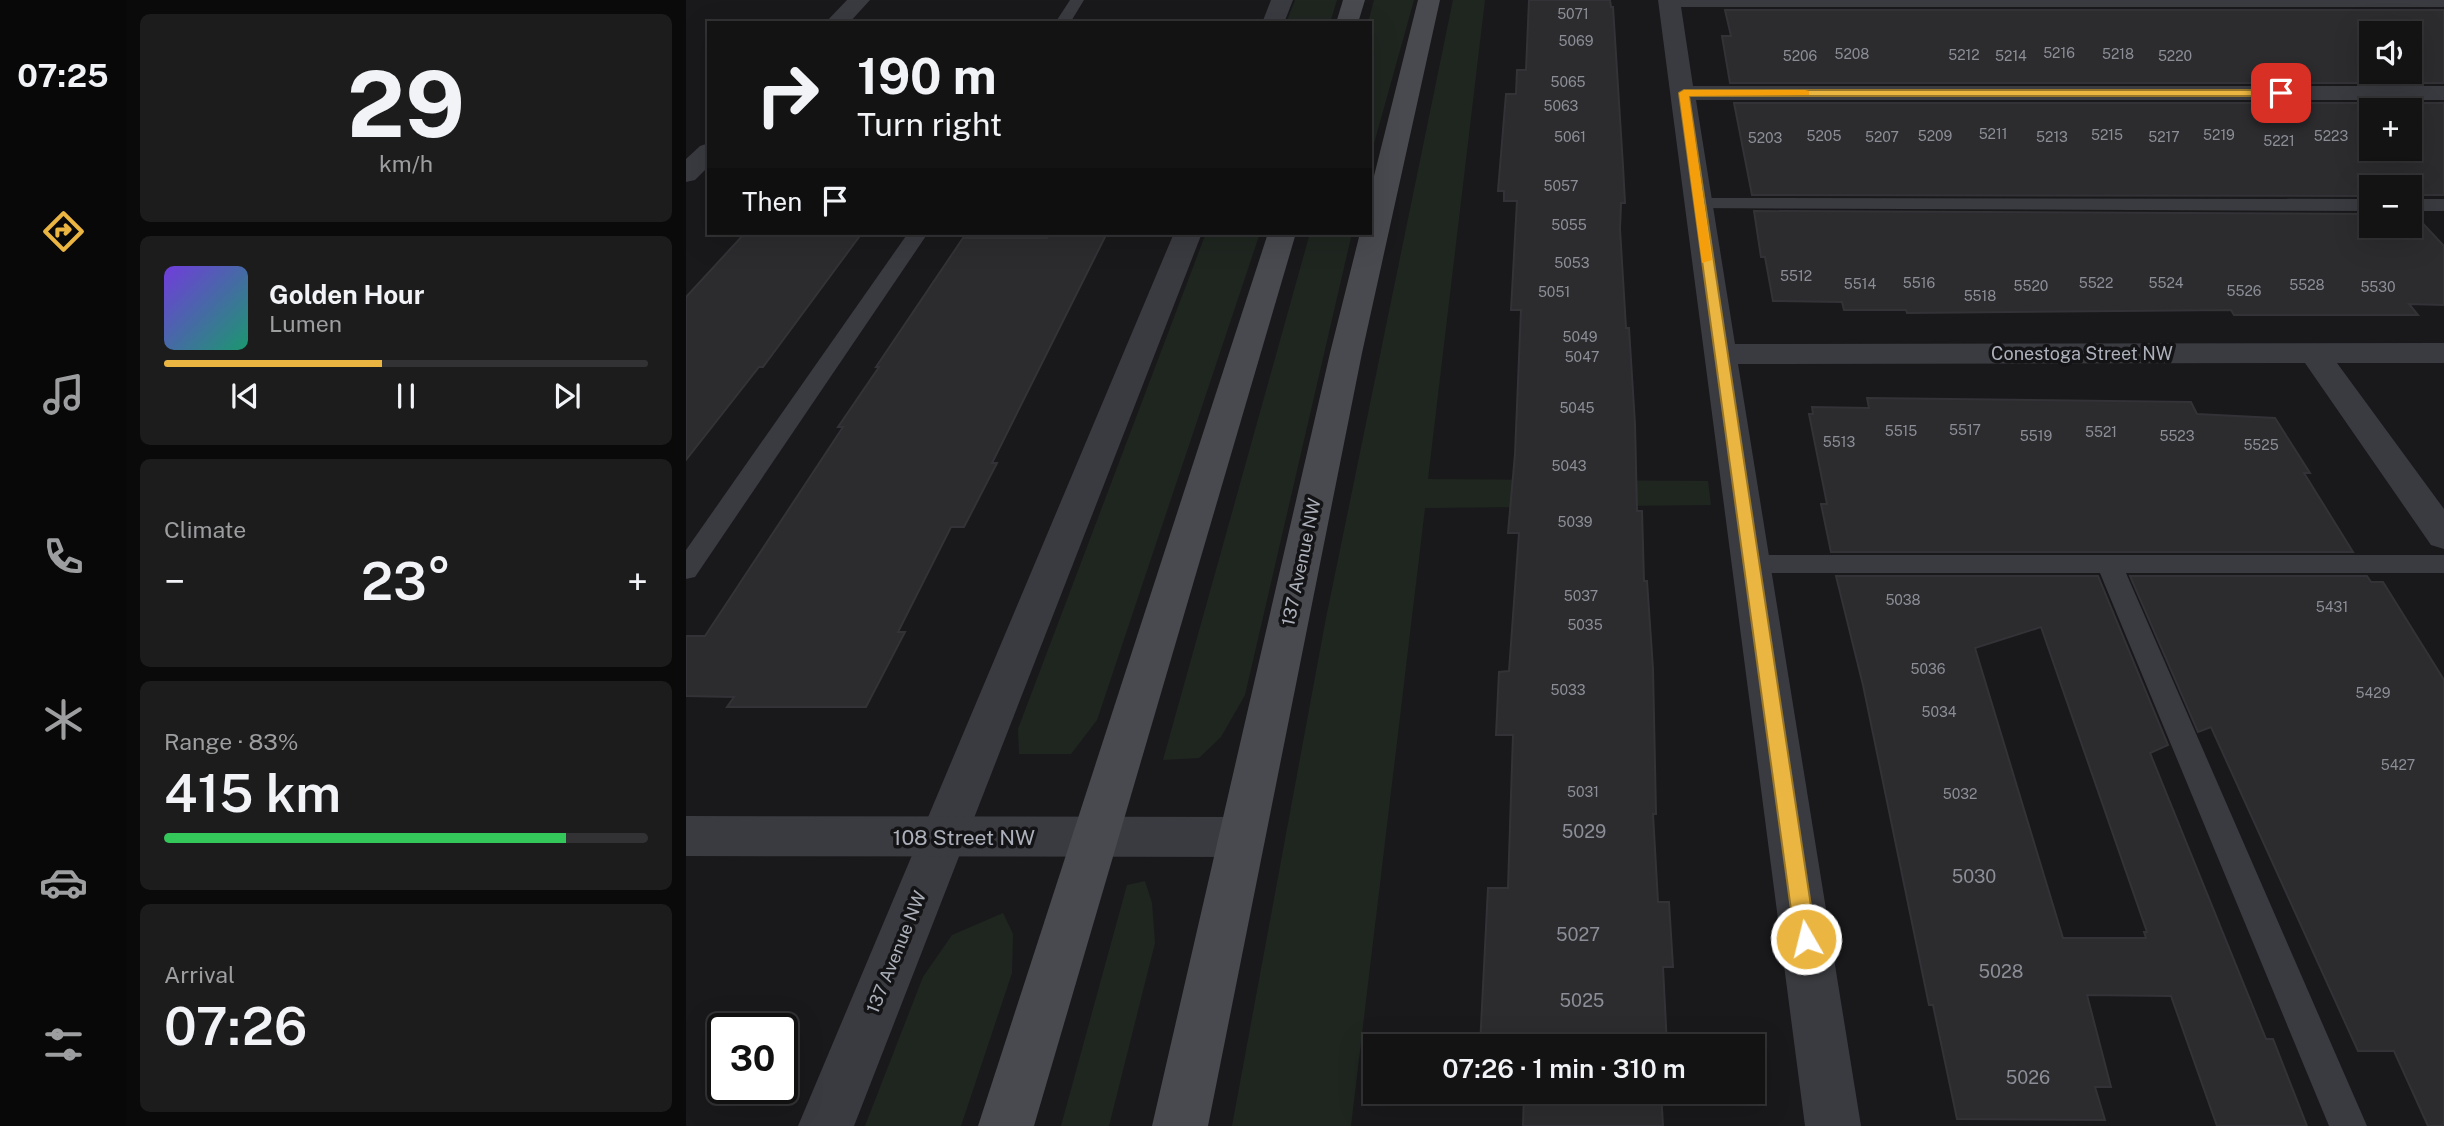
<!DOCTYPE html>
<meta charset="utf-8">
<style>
body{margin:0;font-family:"Public Sans",sans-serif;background:#1c1c1d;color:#f1f3f6;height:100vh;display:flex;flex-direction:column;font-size:26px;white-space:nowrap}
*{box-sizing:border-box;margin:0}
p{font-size:23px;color:#9d9ea0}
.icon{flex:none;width:38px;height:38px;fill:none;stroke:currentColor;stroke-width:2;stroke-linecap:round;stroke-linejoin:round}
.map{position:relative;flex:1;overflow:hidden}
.panel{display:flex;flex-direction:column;gap:14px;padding:14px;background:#0a0a0b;width:560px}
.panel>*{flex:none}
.top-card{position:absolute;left:21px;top:21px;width:665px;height:214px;border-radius:0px;box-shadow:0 7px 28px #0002,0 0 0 2px #323234;background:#131314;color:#f1f3f6;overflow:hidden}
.tools{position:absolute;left:1673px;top:21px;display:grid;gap:14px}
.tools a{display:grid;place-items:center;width:63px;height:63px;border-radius:0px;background:#131314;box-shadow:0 7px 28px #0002,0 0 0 2px #323234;font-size:35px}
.speed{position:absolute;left:21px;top:1013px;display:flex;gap:14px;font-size:35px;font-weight:700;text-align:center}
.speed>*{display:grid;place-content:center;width:91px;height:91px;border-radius:50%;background:#131314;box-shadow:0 7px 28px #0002,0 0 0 2px #323234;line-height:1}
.speed .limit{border:4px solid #111;border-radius:10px;background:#fff;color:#111}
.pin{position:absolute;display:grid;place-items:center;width:60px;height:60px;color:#fff;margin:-30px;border-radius:14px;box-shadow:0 4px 10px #0006}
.me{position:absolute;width:77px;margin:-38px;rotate:352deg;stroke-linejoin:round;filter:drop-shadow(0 0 5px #0008)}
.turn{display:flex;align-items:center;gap:24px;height:147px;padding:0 35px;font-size:32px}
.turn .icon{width:91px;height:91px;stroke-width:2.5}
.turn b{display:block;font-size:49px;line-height:60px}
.then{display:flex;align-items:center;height:66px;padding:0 35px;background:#0003;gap:14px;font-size:26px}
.big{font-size:52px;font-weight:600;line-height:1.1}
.panel .widget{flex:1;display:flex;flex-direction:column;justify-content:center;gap:10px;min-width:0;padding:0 24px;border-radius:10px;background:#1c1c1d}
.panel .dial{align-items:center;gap:0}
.dial b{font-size:91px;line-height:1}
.song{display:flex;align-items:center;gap:21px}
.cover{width:84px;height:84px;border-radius:10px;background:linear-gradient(135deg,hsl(260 70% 55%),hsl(160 70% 35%))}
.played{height:7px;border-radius:4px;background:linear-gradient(90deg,#eab541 45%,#323234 45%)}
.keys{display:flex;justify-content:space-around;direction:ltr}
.heat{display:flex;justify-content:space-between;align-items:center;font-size:38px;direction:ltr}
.charge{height:10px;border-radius:5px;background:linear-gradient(90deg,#34c759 83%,#323234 0)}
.trip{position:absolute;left:677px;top:1034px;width:402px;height:70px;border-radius:0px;background:#131314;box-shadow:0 7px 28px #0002,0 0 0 2px #323234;font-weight:600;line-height:70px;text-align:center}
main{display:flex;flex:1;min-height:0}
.menu{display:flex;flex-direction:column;width:126px;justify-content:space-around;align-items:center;background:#080808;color:#9d9ea0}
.menu .icon{width:49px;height:49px}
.menu .active{color:#eab541}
.menu b{font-size:32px;color:#f1f3f6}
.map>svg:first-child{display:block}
</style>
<main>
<nav class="menu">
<b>07:25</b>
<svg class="icon active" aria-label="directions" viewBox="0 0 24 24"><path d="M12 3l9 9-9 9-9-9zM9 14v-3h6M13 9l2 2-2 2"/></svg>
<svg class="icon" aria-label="music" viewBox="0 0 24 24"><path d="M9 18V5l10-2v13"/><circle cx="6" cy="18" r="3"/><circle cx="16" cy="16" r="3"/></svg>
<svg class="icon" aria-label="phone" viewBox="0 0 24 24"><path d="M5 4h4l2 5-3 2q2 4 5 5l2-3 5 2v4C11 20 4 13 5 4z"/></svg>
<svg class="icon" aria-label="climate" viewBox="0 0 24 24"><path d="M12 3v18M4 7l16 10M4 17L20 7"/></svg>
<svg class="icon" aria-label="car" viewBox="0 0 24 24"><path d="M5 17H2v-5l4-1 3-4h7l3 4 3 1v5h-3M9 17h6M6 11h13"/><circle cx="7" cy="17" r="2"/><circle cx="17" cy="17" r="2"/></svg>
<svg class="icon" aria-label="filters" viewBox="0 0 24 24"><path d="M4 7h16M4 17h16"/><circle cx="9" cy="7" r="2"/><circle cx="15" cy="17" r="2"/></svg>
</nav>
<section class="panel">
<div class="widget dial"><b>29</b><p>km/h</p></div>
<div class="widget">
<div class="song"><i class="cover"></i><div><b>Golden Hour</b><p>Lumen</p></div></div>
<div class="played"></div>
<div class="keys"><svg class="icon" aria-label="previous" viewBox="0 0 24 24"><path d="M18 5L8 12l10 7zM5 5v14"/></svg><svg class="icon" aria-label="pause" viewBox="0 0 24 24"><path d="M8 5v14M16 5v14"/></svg><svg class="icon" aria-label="next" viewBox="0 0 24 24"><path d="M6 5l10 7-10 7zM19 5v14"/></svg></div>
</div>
<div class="widget"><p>Climate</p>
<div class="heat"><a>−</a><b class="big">23°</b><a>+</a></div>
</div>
<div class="widget"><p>Range · 83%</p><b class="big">415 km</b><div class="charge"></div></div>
<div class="widget"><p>Arrival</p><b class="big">07:26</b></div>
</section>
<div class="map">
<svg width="1758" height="1126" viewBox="0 0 1758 1126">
<rect width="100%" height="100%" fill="#19191b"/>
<g fill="#1f2620">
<polygon points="609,0 651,0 644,23 600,23"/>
<polygon points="688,0 728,0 684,158 684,23 682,23"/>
<polygon points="767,0 799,0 742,479 1022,481 1025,505 739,508 665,1126 546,1126 640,618"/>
<polygon points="520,233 574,233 411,720 385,754 333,754 332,729"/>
<polygon points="624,233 666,233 559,695 535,737 513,758 477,760"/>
<polygon points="459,881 466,903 469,943 423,1126 375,1126 441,885"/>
<polygon points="317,913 327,934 326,973 275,1126 179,1126 237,977 266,935"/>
</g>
<g fill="#2c2c2f" stroke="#333337" stroke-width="2" fill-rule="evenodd">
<polygon points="843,0 924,0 925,7 927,7 937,166 939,203 935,203 934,229 940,328 943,328 949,424 951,511 956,511 958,581 961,581 967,669 970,814 967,814 972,902 983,902 987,967 977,967 981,1046 794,1046 802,888 822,888 827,735 810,735 813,672 823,671 833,533 822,533 829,454 835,310 825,310 831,201 818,201 818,191 812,191 820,94 830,94 831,70 840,70"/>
<path d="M1039,10H1758V83H1044L1036,36H1045ZM1685,33H1724V72H1685Z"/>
<path d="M1048,103H1758V195H1724V187H1685V196L1066,195ZM1685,110H1724V149H1685Z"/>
<polygon points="1068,211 1685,214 1685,226 1724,226 1724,214 1728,214 1758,246 1758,305 1723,304 1732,315 1548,315 1545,310 1221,313 1220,310 1158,310 1156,302 1087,301 1079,257 1075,257"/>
<polygon points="59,233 176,233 77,367 73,367 0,460 0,297"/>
<polygon points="364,233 421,233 306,463 311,463 278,527 265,527 212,632 219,632 180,707 41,707 48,697 0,696 0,636 19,636 157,427 152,427 193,367 190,367 277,238 361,238"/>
<polygon points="1181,398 1505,402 1511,414 1589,418 1624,473 1618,473 1667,552 1145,552 1135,504 1141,504 1123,414 1127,414 1126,407 1183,408"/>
<path d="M1150,576H1412L1482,745L1464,753L1580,1039H1587L1621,1126H1531L1485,996L1401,995L1425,1087H1409L1419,1120L1271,1119L1247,1005H1243L1177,685ZM1355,627L1461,932H1458L1460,938H1377L1289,648Z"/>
<polygon points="1444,576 1681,576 1685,582 1697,582 1758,680 1758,1126 1742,1126 1708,1051 1672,1051 1525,727 1512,732"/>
<polygon points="838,1092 975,1092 977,1126 837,1126"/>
</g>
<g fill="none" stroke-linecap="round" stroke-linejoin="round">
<g fill="#3a3b40" fill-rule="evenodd">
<polygon points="384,0 398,0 384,23 369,23"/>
<polygon points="978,0 1758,0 1758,7 983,7 978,6"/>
<polygon points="1012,198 1685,199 1685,211 1005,208 1003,204 1005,200"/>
<rect x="1724" y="199" width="34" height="12"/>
<polygon points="222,233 242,233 9,577 0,579 0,550"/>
<polygon points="1065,555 1758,555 1758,573 1440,573 1681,1126 1643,1126 1414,573 1065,573 1056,571 1052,564 1056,557"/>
</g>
<g fill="#3a3b40" fill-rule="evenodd">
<polygon points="585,0 607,0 598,23 576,23"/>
<polygon points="972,0 994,0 1007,86 1758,86 1758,100 1010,100 1049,344 1758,343 1758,363 1651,363 1758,509 1758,549 1745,545 1619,363 1052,364 1175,1126 1119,1126"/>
<polygon points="488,233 516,233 168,1126 112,1126"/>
</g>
<g fill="#3a3b40" fill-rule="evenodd">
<polygon points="161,0 184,0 163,23 139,23"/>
<polygon points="23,143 23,166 9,180 0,182 0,159 14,146"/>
<polygon points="0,816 556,817 573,823 579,837 573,851 556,857 0,856"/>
</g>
<g fill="#484a4f" fill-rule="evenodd">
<polygon points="657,0 679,0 672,23 650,23"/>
<polygon points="732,0 754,0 676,353 522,1126 466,1126 644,353 674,233 684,233 684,192"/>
<polygon points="582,233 610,233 348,1126 292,1126"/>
</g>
</g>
<polygon fill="#eab541" stroke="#98762a" stroke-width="2" points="998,90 1595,90 1600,93 1595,96 1003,96 1130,939 1127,945 1120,948 1113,945 1109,939 993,93"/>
<polygon fill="#f59e0b" points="1119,90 1123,91 1123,95 1003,96 1026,260 1016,263 993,93 998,90"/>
<g text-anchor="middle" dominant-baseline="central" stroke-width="7" stroke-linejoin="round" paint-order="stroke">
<g font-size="14" fill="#8b8e96">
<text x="887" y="14">5071</text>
<text x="890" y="41">5069</text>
<text x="1373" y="53">5216</text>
<text x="1166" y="54">5208</text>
<text x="1432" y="54">5218</text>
<text x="1278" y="55">5212</text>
<text x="1114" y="56">5206</text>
<text x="1325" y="56">5214</text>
<text x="1489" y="56">5220</text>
<text x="882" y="82">5065</text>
<text x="875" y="106">5063</text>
<text x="1307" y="134">5211</text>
<text x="1421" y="135">5215</text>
<text x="1533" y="135">5219</text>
<text x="1138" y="136">5205</text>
<text x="1249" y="136">5209</text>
<text x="1645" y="136">5223</text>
<text x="884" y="137">5061</text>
<text x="1196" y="137">5207</text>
<text x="1366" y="137">5213</text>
<text x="1478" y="137">5217</text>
<text x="1079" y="138">5203</text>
<text x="1593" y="141">5221</text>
<text x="875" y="186">5057</text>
<text x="883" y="225">5055</text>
<text x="886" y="263">5053</text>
<text x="1110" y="276">5512</text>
<text x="1233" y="283">5516</text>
<text x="1410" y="283">5522</text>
<text x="1480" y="283">5524</text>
<text x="1174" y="284">5514</text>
<text x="1621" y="285">5528</text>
<text x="1345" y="286">5520</text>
<text x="1692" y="287">5530</text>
<text x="1558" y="291">5526</text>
<text x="868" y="292">5051</text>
<text x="1294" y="296">5518</text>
<text x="894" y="337">5049</text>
<text x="896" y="357">5047</text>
<text x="891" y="408">5045</text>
<text x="1279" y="430">5517</text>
<text x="1215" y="431">5515</text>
<text x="1415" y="432">5521</text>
<text x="1350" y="436">5519</text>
<text x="1491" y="436">5523</text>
<text x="1153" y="442">5513</text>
<text x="1575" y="445">5525</text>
<text x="883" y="466">5043</text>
<text x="889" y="522">5039</text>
<text x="895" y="596">5037</text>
<text x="1217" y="600">5038</text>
<text x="1646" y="607">5431</text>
<text x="899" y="625">5035</text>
<text x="1242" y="669">5036</text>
<text x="882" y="690">5033</text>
<text x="1687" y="693">5429</text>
<text x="1253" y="712">5034</text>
<text x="1712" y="765">5427</text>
<text x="897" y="792">5031</text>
<text x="1274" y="794">5032</text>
</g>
<g font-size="18" fill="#acb0ba" stroke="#141416">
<text x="1396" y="353">Conestoga Street NW</text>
<text transform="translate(615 562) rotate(-78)">137 Avenue NW</text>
<text transform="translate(210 952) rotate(-68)">137 Avenue NW</text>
</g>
<g font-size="18" fill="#8b8e96">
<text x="898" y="831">5029</text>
<text x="1288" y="876">5030</text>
<text x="892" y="934">5027</text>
<text x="1315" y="971">5028</text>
<text x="896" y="1000">5025</text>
<text x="1342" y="1077">5026</text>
</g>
<g font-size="21" fill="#acb0ba" stroke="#141416">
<text x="278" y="837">108 Street NW</text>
</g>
</g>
</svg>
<div class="tools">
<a><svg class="icon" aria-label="sound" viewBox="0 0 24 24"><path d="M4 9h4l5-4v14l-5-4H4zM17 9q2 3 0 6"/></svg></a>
<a>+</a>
<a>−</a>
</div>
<div class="speed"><div class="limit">30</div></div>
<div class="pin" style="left:1595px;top:93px;background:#d93025"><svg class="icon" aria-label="arrive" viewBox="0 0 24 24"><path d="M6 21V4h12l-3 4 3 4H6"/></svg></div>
<svg class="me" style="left:1120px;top:939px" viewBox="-20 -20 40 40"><circle r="17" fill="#eab541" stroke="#fff" stroke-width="3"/><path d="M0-11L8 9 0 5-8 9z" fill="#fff"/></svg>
<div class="trip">07:26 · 1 min · 310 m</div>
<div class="top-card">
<div class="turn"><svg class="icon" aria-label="right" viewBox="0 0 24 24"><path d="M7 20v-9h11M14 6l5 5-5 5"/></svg><div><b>190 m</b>Turn right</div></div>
<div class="then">Then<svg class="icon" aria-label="arrive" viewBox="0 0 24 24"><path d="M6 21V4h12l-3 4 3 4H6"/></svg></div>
</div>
</div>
</main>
